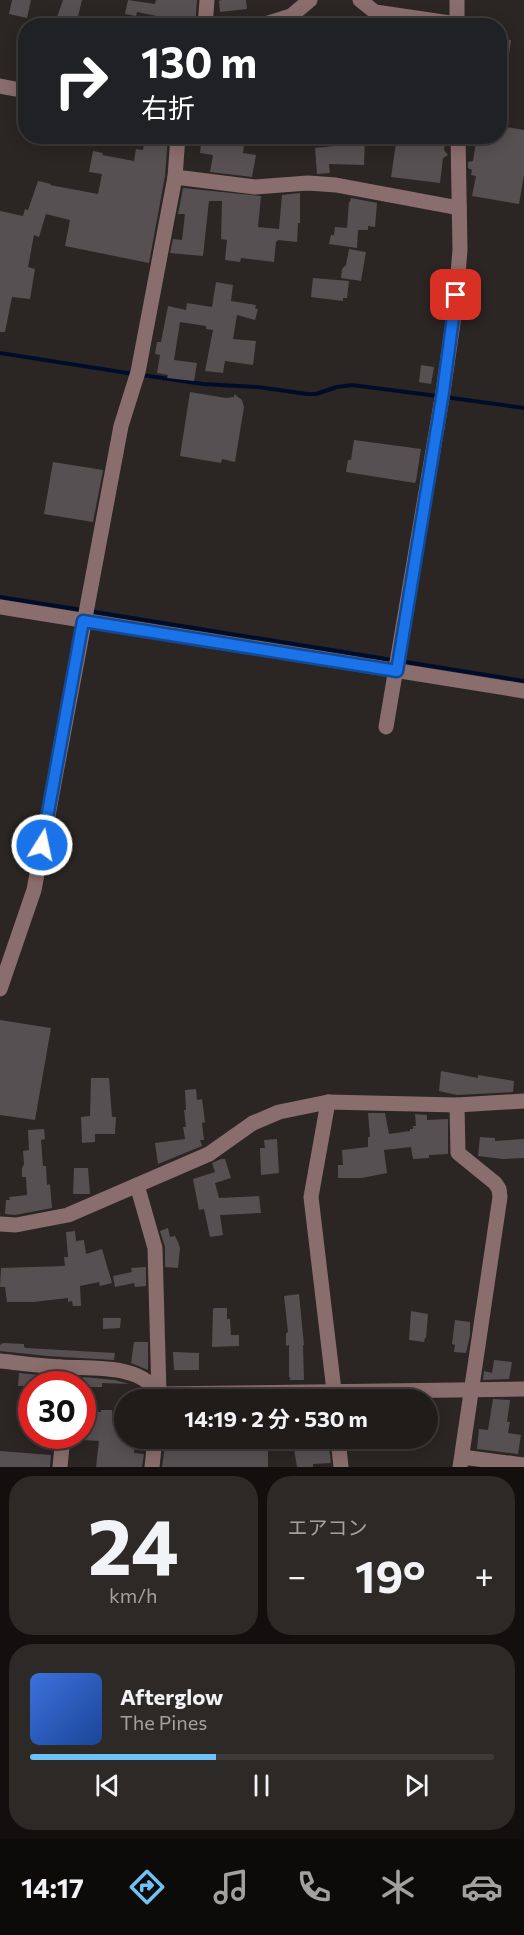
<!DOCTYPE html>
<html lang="ja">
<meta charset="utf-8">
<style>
body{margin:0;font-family:Commissioner,"Noto Sans JP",sans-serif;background:#2d2927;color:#f1f3f6;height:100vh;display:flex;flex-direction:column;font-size:22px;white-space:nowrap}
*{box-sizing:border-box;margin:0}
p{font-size:20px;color:#a2a1a2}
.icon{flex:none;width:33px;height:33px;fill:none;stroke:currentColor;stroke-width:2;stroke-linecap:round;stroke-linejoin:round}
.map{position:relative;height:1467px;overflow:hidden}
.panel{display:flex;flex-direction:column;gap:9px;padding:9px;background:#120f0e;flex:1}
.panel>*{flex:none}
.guide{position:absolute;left:18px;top:18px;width:489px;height:126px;border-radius:24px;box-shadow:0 3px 15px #0003,0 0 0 2px #3d3a39;background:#202124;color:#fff;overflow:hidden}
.speed{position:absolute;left:18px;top:1371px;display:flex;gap:12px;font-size:30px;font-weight:700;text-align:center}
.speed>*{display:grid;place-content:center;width:78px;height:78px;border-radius:50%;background:#201c1a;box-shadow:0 3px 15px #0003,0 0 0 2px #3d3a39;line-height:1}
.speed .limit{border:9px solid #d22;background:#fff;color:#111}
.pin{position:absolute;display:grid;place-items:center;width:51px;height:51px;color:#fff;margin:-26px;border-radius:12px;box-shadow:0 3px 9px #0006}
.me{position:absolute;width:66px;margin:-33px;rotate:10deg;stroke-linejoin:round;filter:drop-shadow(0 0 4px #0008)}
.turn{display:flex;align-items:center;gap:21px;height:126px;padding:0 24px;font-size:27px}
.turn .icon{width:78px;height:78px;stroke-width:2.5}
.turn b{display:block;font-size:42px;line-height:51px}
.big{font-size:45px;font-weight:700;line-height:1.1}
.panel .tile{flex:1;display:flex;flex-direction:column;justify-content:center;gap:9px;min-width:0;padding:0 21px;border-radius:24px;background:#2d2927}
.panel .dial{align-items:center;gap:0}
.dial b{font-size:78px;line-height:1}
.song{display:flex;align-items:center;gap:18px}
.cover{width:72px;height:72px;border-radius:9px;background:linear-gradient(135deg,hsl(220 70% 55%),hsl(220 70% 35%))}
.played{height:6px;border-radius:3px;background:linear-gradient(90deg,#6fc2f4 40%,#3d3a39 40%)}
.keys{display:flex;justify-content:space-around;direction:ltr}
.heat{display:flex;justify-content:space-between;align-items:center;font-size:33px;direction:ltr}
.panel .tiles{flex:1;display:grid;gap:9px;grid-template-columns:1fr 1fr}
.tile:last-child{grid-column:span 2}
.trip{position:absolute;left:114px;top:1389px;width:324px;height:60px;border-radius:30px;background:#201c1a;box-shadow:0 3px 15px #0003,0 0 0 2px #3d3a39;font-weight:700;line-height:60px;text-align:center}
.tabs{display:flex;height:96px;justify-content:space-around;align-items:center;background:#0d0b0a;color:#a2a1a2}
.tabs .icon{width:42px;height:42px}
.tabs .selected{color:#6fc2f4}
.tabs b{font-size:27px;color:#f1f3f6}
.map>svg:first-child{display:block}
</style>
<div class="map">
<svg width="524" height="1467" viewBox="0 0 524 1467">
<rect width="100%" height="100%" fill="#2b2623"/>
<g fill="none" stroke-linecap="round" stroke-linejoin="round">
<g stroke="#000d2a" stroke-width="4">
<polyline points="0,353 134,374"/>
<polyline points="142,375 203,384 258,387 307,394 316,394 337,387 352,385 437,396"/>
<polyline points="445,397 524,408"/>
<polyline points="0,597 82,610"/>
<polyline points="89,611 393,660"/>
<polyline points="400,661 524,681"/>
</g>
</g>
<g fill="#565052">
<polygon points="12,0 31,0 27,18 9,14"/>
<polygon points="63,0 82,0 76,25 56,20"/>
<polygon points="128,0 155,4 156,0 197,0 195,26 168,26 155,23 157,16 137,12 136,16 125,14"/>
<polygon points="221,0 246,0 247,9 220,12 219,1"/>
<polygon points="501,39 511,40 505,82 500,82 500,42"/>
<polygon points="500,126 524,130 524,175 519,204 472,196 476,176 471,175 472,170 468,168 468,162 473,161 477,136 500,136"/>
<polygon points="145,136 168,136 165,176 149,263 65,246 70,220 46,214 39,237 34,235 28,267 35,269 30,299 12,297 5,332 0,332 0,211 23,216 25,209 28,210 38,181 51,184 50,185 98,194 102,174 89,172 93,151 103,153 102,155 134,161 136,149 143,150"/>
<polygon points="202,136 212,136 212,141 229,145 230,136 245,136 243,153 256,155 252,177 210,172 213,155 200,153"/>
<polygon points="354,136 365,136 364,165 329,164 330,173 317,174 315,148 354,144"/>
<polygon points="397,136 446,136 444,150 448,155 443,158 440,183 391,177"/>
<polygon points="183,188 261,196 258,227 279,229 282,195 300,193 300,223 298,223 297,242 278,240 276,242 274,262 241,258 240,262 225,260 227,240 221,239 222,201 209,201 203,256 170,253 173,239 182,240 185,214 178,214"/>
<polygon points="351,198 377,203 375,227 368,226 368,230 358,230 357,248 329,244 331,235 334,235 335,227 347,228 349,202 350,202"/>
<polygon points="349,249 366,252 361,281 341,278 342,269 346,265"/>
<polygon points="313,278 349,281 347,298 343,298 343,301 311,297"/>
<polygon points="216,282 233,285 231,301 256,305 255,309 258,309 255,320 237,315 233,339 256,341 253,365 225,361 223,373 205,371 213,330 206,329 206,326 180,322 174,360 197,363 194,381 167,378 168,375 157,373 160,355 155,354 157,342 161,342 168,306 186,310 187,303 212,307"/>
<polygon points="421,365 434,367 431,384 419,382"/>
<polygon points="190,392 226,398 234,397 234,394 242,400 244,407 235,462 222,459 221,463 180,456"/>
<polygon points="354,440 421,449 416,481 415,483 346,472 348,460 351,460"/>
<polygon points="53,462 103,470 93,522 44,514"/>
<polygon points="0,1020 51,1028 35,1120 0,1115"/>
<polygon points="441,1071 478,1078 478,1075 514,1081 513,1092 457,1095 439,1091"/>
<polygon points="91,1078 109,1078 112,1117 116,1117 115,1134 95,1134 95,1142 82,1143 81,1117 90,1116"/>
<polygon points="196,1089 197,1100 202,1099 205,1122 202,1123 204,1140 200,1140 202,1146 158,1164 155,1143 185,1139 183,1127 186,1127 184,1110 186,1110 185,1090"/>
<polygon points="368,1113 385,1113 389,1134 410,1131 410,1129 413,1129 413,1126 416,1126 415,1114 427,1115 427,1120 448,1119 448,1154 429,1155 429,1158 413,1159 411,1147 384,1150 387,1173 362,1178 338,1178 338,1165 343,1165 342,1150 368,1147 368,1137 370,1137"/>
<polygon points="44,1129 45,1139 41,1140 43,1166 46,1166 47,1185 50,1184 52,1208 15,1215 5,1214 6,1200 10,1200 9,1197 27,1195 26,1177 22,1177 22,1168 24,1164 23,1151 29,1150 28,1130"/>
<polygon points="480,1137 495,1138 495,1141 524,1139 524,1158 503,1159 478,1156"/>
<polygon points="277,1139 279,1173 261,1175 260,1148 265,1148 264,1140"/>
<polygon points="221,1159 225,1159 231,1178 215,1183 219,1198 259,1196 261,1213 220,1215 223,1235 210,1237 204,1209 199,1210 193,1179 215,1172 212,1163"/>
<polygon points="74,1168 88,1168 90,1194 73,1194"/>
<polygon points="168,1228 170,1237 175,1236 178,1242 180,1248 178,1268 165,1267 165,1247 160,1231"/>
<polygon points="75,1231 76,1241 84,1240 86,1254 102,1249 112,1283 100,1286 99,1282 80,1286 81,1306 73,1306 72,1301 68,1302 68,1298 33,1302 7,1302 5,1287 0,1287 1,1268 65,1266 64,1257 68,1257 66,1232"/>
<polygon points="146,1267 146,1286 135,1287 134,1283 115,1287 113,1276 132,1272 131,1268"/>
<polygon points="299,1294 304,1345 303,1345 304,1380 290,1380 290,1377 289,1377 289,1345 286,1346 286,1333 288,1332 284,1296"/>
<polygon points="214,1308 227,1308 227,1319 230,1319 231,1335 239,1335 239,1346 212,1347 213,1309"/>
<polygon points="411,1311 428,1314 426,1338 425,1338 424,1342 409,1340"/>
<polygon points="103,1318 121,1318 120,1328 103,1329"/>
<polygon points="455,1320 470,1322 470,1335 466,1353 454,1352 455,1345 452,1344"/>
<polygon points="134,1342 148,1342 148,1370 131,1363"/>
<polygon points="3,1343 24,1344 24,1347 26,1348 115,1353 114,1360 47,1356 0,1351 0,1345"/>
<polygon points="173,1352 199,1353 199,1370 174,1370"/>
<polygon points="494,1360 512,1362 509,1379 483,1380 484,1371 492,1373"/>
<polygon points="19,1373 39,1375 38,1384 32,1384 32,1386 18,1386"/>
<polygon points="83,1377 115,1380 129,1384 102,1383 102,1387 83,1387"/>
<polygon points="493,1399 510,1400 507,1422 510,1422 508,1433 521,1435 518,1454 477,1449 479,1429 488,1430"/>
<polygon points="101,1410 112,1410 113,1424 124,1426 124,1440 135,1441 134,1453 144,1454 142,1467 96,1467 99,1441 82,1440 82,1416 86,1416 86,1412 101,1412"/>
<polygon points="166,1438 191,1438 191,1442 238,1441 238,1438 299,1438 299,1446 321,1444 321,1438 328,1438 331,1463 313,1464 313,1467 297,1467 294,1449 268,1449 268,1467 162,1467"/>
<polygon points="0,1451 51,1455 50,1467 0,1467"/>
</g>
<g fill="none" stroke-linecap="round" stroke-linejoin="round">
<g stroke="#8a6d6d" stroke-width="15">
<polyline points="360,0 375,12 457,24"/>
<polyline points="205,26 207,0"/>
<polyline points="259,26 291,16 310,0"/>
<polyline points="457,26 457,0"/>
<polyline points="0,86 26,91"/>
<polyline points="175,177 255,187 308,183 336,185 459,208"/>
<polyline points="0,607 524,691"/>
<polyline points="386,727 443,392 455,309 460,250 458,136"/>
<polyline points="0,989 34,890 121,426 138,372 175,177 178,136"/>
<polyline points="328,1102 311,1197 335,1399"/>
<polyline points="457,1105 458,1153 495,1183 499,1189 500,1197 460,1467"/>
<polyline points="137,1185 155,1248 159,1394 524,1389"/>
<polyline points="0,1224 16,1225 68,1215 209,1154 253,1123 279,1112 328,1102 457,1105 524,1101"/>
<path d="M0,1361C20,1363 41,1366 61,1367C91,1369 146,1363 159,1397"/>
<polyline points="60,1367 61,1384"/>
<polyline points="338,1438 341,1467"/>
<polyline points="462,1457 524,1465"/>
<polyline points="60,1467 63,1436"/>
<polyline points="152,1467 155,1438"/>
</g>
</g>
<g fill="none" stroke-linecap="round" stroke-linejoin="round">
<g stroke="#114b97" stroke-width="15">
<polyline id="route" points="42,845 83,621 397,671 443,392 456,295"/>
</g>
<use href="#route" stroke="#1a73e8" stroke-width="10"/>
</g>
</svg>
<div class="speed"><div class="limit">30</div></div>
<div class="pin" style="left:456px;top:295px;background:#d93025"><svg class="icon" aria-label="arrive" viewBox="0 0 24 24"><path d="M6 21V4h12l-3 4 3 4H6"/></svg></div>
<svg class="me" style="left:42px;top:845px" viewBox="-20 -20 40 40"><circle r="17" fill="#1a73e8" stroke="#fff" stroke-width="3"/><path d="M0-11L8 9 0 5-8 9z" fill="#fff"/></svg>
<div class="trip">14:19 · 2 分 · 530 m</div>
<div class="guide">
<div class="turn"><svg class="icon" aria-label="right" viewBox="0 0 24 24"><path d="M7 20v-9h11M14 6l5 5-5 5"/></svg><div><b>130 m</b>右折</div></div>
</div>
</div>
<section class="panel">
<div class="tiles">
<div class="tile dial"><b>24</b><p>km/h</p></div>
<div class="tile"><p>エアコン</p>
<div class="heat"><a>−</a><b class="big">19°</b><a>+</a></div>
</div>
<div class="tile">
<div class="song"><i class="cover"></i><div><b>Afterglow</b><p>The Pines</p></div></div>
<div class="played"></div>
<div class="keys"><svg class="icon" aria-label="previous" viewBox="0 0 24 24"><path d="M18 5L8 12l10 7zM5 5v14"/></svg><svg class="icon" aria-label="pause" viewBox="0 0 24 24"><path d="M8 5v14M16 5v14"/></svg><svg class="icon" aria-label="next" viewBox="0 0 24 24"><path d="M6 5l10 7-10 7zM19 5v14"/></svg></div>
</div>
</div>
</section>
<nav class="tabs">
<b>14:17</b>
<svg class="icon selected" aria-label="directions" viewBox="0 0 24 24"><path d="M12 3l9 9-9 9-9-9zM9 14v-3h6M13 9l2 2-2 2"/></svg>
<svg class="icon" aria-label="music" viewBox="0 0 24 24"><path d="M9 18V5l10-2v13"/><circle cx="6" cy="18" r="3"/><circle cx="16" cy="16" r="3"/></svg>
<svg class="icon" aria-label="phone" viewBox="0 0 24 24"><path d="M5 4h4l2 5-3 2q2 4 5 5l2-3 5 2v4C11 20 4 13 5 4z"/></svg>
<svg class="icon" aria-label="climate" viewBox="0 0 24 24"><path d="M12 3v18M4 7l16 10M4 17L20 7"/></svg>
<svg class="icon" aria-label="car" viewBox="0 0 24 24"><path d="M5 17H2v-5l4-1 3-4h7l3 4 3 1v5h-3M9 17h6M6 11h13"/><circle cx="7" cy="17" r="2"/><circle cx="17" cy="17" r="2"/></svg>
</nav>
